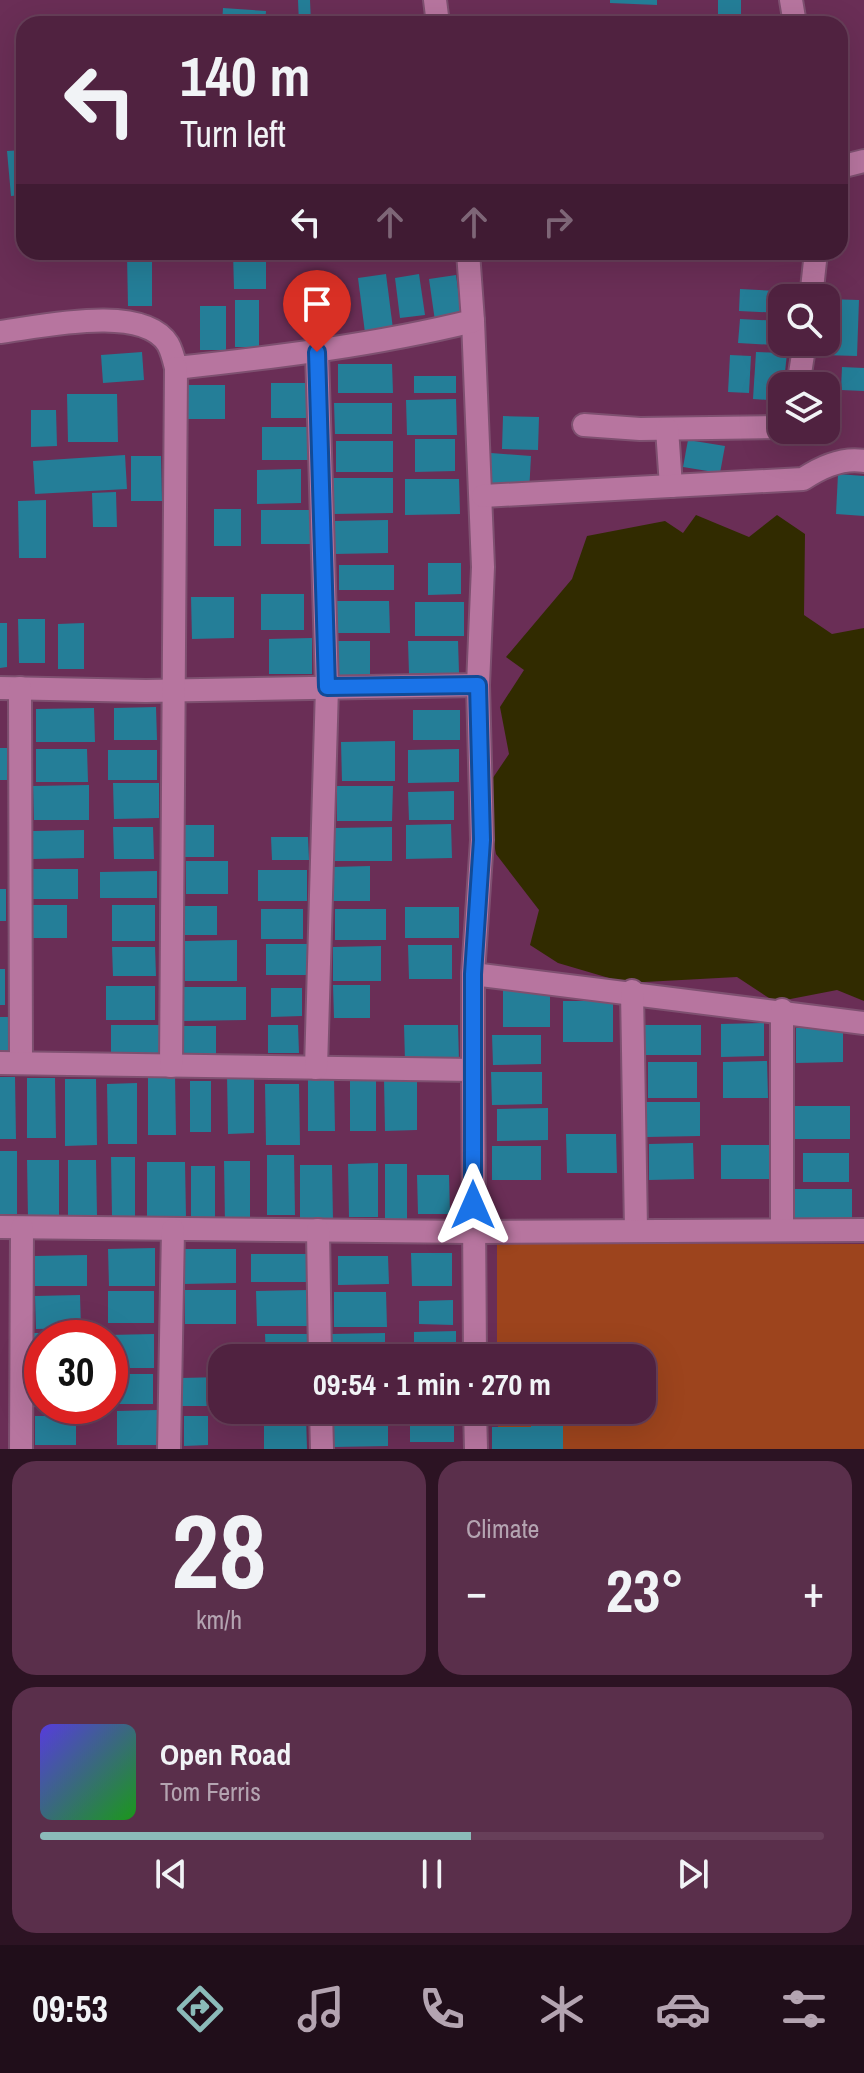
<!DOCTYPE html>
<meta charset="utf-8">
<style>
body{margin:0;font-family:"Archivo Narrow",sans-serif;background:#5a2f4b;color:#f1f3f6;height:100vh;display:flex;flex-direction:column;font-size:30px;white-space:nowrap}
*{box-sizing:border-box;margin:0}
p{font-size:26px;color:#b4a4b1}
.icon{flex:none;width:44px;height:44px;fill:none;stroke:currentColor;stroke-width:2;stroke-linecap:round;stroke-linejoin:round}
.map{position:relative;height:1449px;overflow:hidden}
.sheet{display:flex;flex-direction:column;gap:12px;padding:12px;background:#2c1323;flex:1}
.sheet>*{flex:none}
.banner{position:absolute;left:16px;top:16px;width:832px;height:244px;border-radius:24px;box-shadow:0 8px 32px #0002,0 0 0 2px #673f59;background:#502240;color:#f1f3f6;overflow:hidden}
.buttons{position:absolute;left:768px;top:284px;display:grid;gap:16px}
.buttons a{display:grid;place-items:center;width:72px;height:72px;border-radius:16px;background:#502240;box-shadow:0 8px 32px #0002,0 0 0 2px #673f59;font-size:40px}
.speed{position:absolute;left:24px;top:1320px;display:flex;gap:16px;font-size:40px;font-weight:700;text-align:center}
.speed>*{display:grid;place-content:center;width:104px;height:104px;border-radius:50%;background:#502240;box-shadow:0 8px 32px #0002,0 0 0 2px #673f59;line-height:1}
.speed .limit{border:12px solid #d22;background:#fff;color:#111}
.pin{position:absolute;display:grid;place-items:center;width:68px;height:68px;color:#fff;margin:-82px -34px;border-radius:50% 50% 50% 0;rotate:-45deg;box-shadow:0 0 8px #0007}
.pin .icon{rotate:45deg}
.me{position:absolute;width:88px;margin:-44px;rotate:0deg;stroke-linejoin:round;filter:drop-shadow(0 0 6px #0008)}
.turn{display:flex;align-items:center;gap:28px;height:168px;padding:0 32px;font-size:36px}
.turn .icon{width:104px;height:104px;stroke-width:2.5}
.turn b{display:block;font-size:56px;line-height:68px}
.lanes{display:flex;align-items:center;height:76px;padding:0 32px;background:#0003;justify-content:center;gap:40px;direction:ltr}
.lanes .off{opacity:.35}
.big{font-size:60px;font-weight:800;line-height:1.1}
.sheet .widget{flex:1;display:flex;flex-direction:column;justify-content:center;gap:12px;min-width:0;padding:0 28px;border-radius:24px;background:#5a2f4b}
.sheet .dial{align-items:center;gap:0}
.dial b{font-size:104px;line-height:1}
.song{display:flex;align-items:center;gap:24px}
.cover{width:96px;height:96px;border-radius:12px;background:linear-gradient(135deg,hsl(250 70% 55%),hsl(120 70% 35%))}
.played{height:8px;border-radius:4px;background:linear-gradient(90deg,#8bbbb9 55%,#673f59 55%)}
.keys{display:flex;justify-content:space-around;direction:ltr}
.heat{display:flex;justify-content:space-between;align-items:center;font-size:44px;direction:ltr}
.sheet .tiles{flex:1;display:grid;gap:12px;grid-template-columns:1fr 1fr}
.widget:last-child{grid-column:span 2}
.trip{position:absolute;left:208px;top:1344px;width:448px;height:80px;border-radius:24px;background:#502240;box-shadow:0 8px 32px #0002,0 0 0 2px #673f59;font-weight:800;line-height:80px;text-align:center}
.tab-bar{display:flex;height:128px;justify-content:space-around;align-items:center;background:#200e1a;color:#b4a4b1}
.tab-bar .icon{width:56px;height:56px}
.tab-bar .active{color:#8bbbb9}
.tab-bar b{font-size:36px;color:#f1f3f6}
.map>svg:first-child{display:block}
</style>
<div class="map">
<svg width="864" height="1449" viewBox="0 0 864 1449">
<rect width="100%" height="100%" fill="#6a2e56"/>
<polygon fill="#9d441d" points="497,1243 864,1244 864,1449 498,1449 498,1410 642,1410 642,1358 497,1358"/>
<polygon fill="#312b00" points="696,515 749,537 777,515 805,534 804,615 832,634 864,628 864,1001 837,990 775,1002 737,977 626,983 558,963 530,945 539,910 496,854 484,791 509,754 500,707 524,670 506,657 572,579 587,536 665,521 683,533"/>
<g fill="#247e98">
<polygon points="298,0 310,0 311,24 299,24"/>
<polygon points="610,0 657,0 657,5 610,3"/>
<rect x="718" y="0" width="23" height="24"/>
<polygon points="223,8 266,11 265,24 222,24"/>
<polygon points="24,150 24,195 11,196 7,151"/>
<polygon points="233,252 266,252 266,289 234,289"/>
<polygon points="127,255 152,255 152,306 128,306"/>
<polygon points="386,274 393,329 365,333 358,278"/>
<polygon points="419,274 425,315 400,318 395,278"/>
<polygon points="456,275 462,317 435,321 429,279"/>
<polygon points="740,289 798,292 798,298 782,298 782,313 739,311"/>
<polygon points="826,299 859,300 857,356 823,355"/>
<rect x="235" y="300" width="24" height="47"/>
<rect x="200" y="306" width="26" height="44"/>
<polygon points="740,319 782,321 782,342 792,342 792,346 738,343"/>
<polygon points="142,352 144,380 103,383 101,355"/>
<polygon points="756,352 787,353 782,401 753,399"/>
<polygon points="730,355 751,356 749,393 728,392"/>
<polygon points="338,364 392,364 393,393 338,393"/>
<polygon points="842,367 864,368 864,391 841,390"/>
<rect x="414" y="376" width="42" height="17"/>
<rect x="271" y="383" width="39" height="35"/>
<rect x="188" y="385" width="37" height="34"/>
<polygon points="67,394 117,394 118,442 68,442"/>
<polygon points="456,399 457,435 407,435 406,400"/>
<polygon points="334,403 392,403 392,434 335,434"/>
<polygon points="31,410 56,410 57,446 31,447"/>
<polygon points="503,416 539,417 538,450 502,449"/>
<polygon points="262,427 311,427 312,460 262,460"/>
<polygon points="415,439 455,439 455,471 415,472"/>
<polygon points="688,440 725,446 720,473 683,467"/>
<rect x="336" y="441" width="57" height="31"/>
<polygon points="491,453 531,456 529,493 489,490"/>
<polygon points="125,455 127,489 35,494 33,461"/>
<polygon points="131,456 161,456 162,501 131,501"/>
<polygon points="301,469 301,503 257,504 257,470"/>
<polygon points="838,474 864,476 864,516 836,514"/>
<polygon points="333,478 393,478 393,513 333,514"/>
<polygon points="405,479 459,479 460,514 405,515"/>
<polygon points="116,492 117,527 93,527 92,493"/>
<polygon points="46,500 46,558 19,558 18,501"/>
<rect x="214" y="509" width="27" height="37"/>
<rect x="261" y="510" width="56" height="34"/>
<polygon points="388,520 388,553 334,554 333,521"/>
<polygon points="428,563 461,563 461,594 428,595"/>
<rect x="339" y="565" width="55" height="25"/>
<rect x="261" y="594" width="43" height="36"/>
<polygon points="191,597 234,597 234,638 192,639"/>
<polygon points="337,601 389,601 390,633 337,633"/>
<rect x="415" y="602" width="49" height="34"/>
<polygon points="18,619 45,619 45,663 19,663"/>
<polygon points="0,623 7,623 7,667 0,668"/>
<polygon points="84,623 84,669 58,669 58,624"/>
<polygon points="312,638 312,674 269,674 269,639"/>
<polygon points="337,641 370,641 370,675 338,675"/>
<polygon points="408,641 458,641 459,673 409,674"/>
<polygon points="156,707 157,740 114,740 114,708"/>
<polygon points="94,708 95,742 36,742 36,709"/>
<rect x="413" y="710" width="47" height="30"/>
<polygon points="395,741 395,781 342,781 341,742"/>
<rect x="0" y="748" width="7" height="32"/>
<polygon points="36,749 87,749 88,782 36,782"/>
<polygon points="459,749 459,782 408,783 408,750"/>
<rect x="108" y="750" width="49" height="30"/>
<polygon points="113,783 159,783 159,818 114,819"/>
<polygon points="89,785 89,820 34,820 33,786"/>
<polygon points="337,786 393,786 392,821 337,821"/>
<polygon points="454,791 454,820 409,820 408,792"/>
<polygon points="451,824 452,858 406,859 406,825"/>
<rect x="180" y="825" width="34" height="32"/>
<polygon points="113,827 153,827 154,859 114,859"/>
<polygon points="392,827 392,861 334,861 334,828"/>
<polygon points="84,830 84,858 33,859 33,831"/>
<polygon points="271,837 308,837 309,860 272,860"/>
<rect x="186" y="861" width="42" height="33"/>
<polygon points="370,866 370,901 332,901 332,867"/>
<rect x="32" y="869" width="46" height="30"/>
<rect x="258" y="870" width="49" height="31"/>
<polygon points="157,871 157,898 100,898 100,872"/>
<rect x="0" y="889" width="6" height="32"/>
<rect x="32" y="905" width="35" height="33"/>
<rect x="112" y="905" width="43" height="36"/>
<rect x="183" y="906" width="34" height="29"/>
<rect x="405" y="907" width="54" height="31"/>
<rect x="261" y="909" width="42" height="30"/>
<rect x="335" y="909" width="51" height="31"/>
<polygon points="237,940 237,981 185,981 185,941"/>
<rect x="266" y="944" width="41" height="31"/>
<polygon points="408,945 452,945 452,979 409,979"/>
<polygon points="381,946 381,981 333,981 333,947"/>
<polygon points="112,947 155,947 156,976 113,976"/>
<rect x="0" y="969" width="5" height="36"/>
<polygon points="333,985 370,985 370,1018 334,1018"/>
<rect x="106" y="986" width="49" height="34"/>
<rect x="503" y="986" width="47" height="41"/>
<polygon points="182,987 246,987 246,1020 183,1021"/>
<polygon points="271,988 302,988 302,1016 271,1017"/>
<rect x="563" y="1001" width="50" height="41"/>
<polygon points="0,1017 11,1017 12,1052 0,1052"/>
<polygon points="764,1023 764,1056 721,1057 721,1024"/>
<rect x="111" y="1025" width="48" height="31"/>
<polygon points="268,1025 298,1025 299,1053 268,1053"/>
<polygon points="404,1025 458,1025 459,1061 405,1061"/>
<polygon points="644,1025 701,1025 701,1055 645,1055"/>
<rect x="183" y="1026" width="33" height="32"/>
<polygon points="796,1028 843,1028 843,1062 796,1063"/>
<polygon points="492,1035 541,1035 541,1064 493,1065"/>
<polygon points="767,1061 768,1098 723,1098 723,1062"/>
<rect x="648" y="1062" width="49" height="36"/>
<polygon points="491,1072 542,1072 542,1104 492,1105"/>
<polygon points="148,1075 175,1075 176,1135 148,1135"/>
<polygon points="227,1075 254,1075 254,1133 228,1134"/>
<polygon points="0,1077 15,1077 16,1139 0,1139"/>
<rect x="350" y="1077" width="26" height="54"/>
<polygon points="27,1078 55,1078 56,1138 27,1138"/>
<polygon points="334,1078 335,1131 308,1131 308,1079"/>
<polygon points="65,1079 96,1079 97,1145 65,1146"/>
<polygon points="384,1079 417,1079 417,1130 385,1131"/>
<rect x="190" y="1081" width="21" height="51"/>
<polygon points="137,1083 137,1144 108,1144 107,1084"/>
<polygon points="265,1084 299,1084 300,1145 266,1145"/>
<polygon points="646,1102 700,1102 700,1136 647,1137"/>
<rect x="792" y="1106" width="58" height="33"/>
<polygon points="548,1108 548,1140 497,1141 497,1109"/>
<polygon points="566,1134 616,1134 617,1173 567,1173"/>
<polygon points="693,1143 694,1179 649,1180 649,1144"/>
<rect x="721" y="1145" width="50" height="34"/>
<rect x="492" y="1146" width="49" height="34"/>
<rect x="0" y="1151" width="17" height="63"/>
<rect x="803" y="1153" width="46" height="29"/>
<polygon points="267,1155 294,1155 295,1215 267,1215"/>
<polygon points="111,1157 135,1157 135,1216 112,1216"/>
<polygon points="27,1160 59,1160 59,1218 28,1218"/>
<polygon points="68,1160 96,1160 97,1215 68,1216"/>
<polygon points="224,1161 250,1161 250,1224 225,1224"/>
<polygon points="147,1162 185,1162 186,1217 147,1217"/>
<polygon points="378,1163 378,1217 349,1217 348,1164"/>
<rect x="385" y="1164" width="22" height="55"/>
<polygon points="300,1165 332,1165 333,1221 300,1221"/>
<rect x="191" y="1166" width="24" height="53"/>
<polygon points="417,1175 449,1175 450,1214 418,1214"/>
<polygon points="793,1189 852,1189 852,1222 794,1222"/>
<polygon points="155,1248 155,1286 109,1286 108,1249"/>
<polygon points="183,1249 236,1249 236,1283 183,1284"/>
<polygon points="411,1253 452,1253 452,1286 412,1286"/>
<rect x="251" y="1254" width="56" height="28"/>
<polygon points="87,1255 87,1286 35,1286 35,1256"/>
<polygon points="338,1256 388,1256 389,1284 338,1285"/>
<rect x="185" y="1290" width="51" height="34"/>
<polygon points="309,1290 310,1326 257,1326 256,1291"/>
<rect x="108" y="1291" width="46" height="32"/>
<polygon points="334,1292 386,1292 387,1327 334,1327"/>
<polygon points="80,1295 81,1328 36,1329 35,1296"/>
<polygon points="453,1300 453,1325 419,1324 419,1301"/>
<polygon points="456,1331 456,1358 414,1358 414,1332"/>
<polygon points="30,1333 65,1333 65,1338 42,1338 42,1367 30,1367"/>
<polygon points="385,1333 385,1358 333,1358 332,1334"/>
<polygon points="154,1334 154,1368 110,1368 109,1335"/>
<polygon points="265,1334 308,1334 308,1358 266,1358"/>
<rect x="33" y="1374" width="9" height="33"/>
<rect x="110" y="1374" width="43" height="30"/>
<polygon points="222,1377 222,1406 181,1406 181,1378"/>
<polygon points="157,1410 157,1445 117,1445 117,1411"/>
<polygon points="531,1410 563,1410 563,1449 492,1449 492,1427 531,1427"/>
<polygon points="454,1411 454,1442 410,1442 410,1412"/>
<polygon points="334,1415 388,1415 388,1446 334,1447"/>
<rect x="35" y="1416" width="41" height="29"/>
<polygon points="184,1416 208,1416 208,1445 184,1446"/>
<polygon points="264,1417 306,1417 307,1449 264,1449"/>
</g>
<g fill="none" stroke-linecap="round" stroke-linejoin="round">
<g stroke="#7e5070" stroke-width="26">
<g id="minor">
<polyline points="435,0 438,24"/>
<polyline points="791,0 795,24"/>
<polyline points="840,167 864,161"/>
<polyline points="811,298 816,252"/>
<polyline points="473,321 483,567 478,685 482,840 473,974 473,1070"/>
<path d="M0,332C40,327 143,303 168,344C172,351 174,360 176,368C277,357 375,345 473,321L468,252"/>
<polyline points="798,386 805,342"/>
<polyline points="584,425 640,429 782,427"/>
<polyline points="667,429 671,486"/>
<path d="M483,496L803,479C821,467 842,457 864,461"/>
<polyline points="0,688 146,691 478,685"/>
<polyline points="20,688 21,1063"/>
<polyline points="473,974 864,1023"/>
<polyline points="632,991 636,1230"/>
<polyline points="782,1010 782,1230"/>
<polyline points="0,1063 473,1070 475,1358"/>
<polyline points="171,1066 176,368"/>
<polyline points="316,1068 327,687 317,352"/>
<polyline points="0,1227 473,1232 864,1230"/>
<polyline points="318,1230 320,1358"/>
<polyline points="321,1410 322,1449"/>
<polyline points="475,1410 476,1449"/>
<polyline points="21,1449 22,1228"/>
<polyline points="169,1449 173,1230"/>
</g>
</g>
<use href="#minor" stroke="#b7759f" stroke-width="22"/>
</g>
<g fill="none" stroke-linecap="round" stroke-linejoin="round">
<g stroke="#114b97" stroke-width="20">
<polyline id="route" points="317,352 327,687 478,685 482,840 473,974 473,1205"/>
</g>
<use href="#route" stroke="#1a73e8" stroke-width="14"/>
</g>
</svg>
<div class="buttons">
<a><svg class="icon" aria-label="search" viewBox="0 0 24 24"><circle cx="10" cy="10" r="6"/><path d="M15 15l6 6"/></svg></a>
<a><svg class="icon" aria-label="layers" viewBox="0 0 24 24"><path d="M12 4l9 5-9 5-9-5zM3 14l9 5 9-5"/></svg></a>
</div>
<div class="speed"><div class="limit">30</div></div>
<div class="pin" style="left:317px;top:352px;background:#d93025"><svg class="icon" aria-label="arrive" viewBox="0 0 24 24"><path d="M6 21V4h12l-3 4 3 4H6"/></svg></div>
<svg class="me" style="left:473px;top:1205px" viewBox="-20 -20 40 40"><path d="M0-17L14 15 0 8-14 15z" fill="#1a73e8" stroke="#fff" stroke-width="4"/></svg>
<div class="trip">09:54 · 1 min · 270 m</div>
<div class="banner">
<div class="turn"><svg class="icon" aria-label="left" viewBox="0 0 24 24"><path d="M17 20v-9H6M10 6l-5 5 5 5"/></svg><div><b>140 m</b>Turn left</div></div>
<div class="lanes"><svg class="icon" aria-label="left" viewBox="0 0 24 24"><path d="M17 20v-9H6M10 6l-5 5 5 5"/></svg><svg class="icon off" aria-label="ahead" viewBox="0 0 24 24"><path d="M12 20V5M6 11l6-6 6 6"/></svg><svg class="icon off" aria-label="ahead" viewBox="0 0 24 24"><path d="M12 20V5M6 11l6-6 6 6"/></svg><svg class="icon off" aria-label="right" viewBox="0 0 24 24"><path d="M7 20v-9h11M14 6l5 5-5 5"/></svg></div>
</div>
</div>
<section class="sheet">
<div class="tiles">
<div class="widget dial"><b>28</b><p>km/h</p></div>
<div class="widget"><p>Climate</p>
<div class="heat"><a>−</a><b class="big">23°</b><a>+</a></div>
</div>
<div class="widget">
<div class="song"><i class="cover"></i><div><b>Open Road</b><p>Tom Ferris</p></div></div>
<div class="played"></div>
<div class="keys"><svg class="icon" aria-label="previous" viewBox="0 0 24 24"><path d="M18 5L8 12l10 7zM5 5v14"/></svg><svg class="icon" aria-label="pause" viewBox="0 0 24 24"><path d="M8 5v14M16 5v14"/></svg><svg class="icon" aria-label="next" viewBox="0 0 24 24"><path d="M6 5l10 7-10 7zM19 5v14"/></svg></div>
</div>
</div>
</section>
<nav class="tab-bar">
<b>09:53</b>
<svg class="icon active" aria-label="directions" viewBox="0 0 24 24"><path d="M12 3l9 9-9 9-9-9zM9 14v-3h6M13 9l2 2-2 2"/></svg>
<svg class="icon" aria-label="music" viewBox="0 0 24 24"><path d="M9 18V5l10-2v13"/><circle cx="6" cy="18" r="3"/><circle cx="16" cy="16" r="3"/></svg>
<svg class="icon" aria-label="phone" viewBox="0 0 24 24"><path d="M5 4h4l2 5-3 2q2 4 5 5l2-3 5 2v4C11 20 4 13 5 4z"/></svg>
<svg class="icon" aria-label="climate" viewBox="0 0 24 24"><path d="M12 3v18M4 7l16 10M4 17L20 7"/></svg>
<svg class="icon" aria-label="car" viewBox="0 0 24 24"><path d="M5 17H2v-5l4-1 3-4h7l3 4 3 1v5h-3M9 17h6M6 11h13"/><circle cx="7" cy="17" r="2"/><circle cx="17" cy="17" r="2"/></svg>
<svg class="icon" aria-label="filters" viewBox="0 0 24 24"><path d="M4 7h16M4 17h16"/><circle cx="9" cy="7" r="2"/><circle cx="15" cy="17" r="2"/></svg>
</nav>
